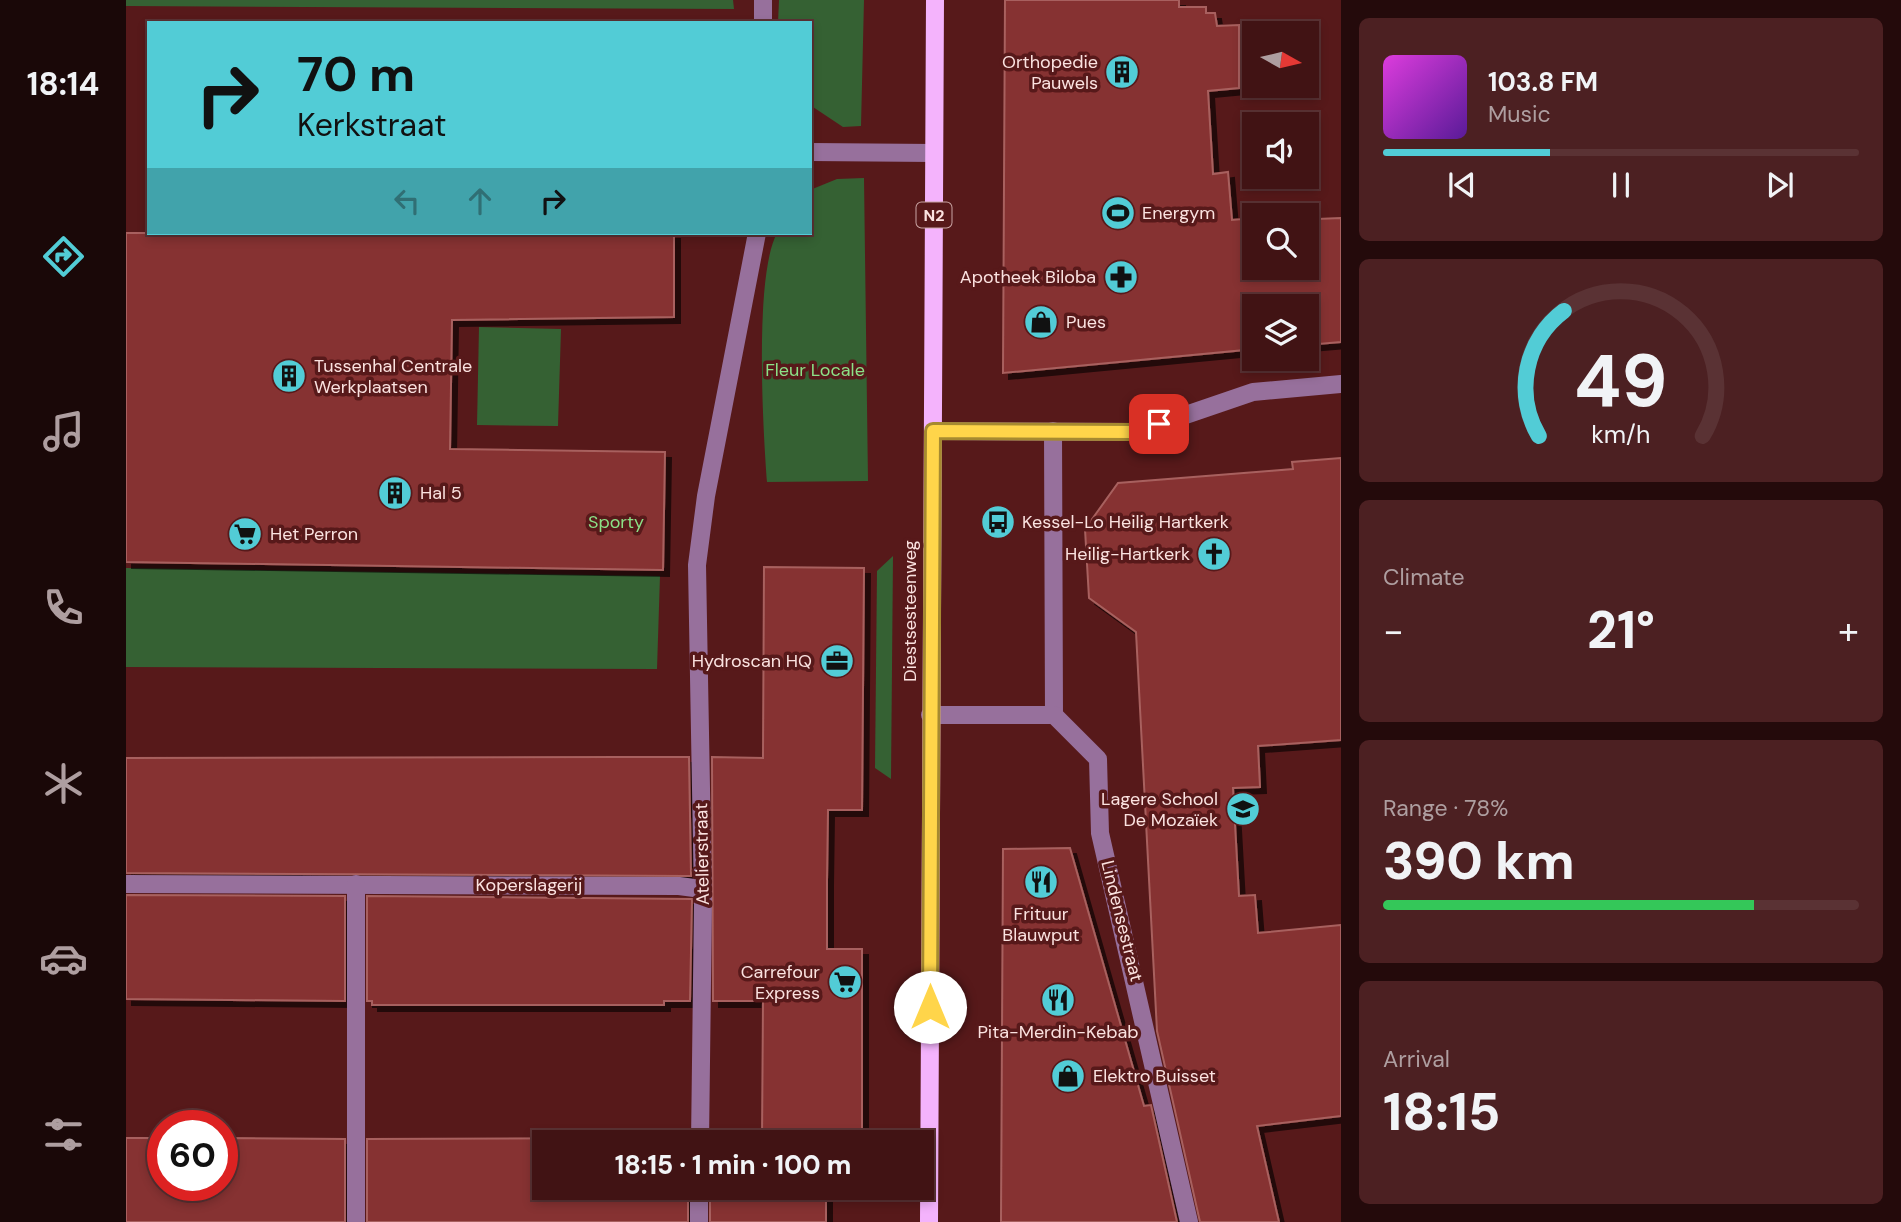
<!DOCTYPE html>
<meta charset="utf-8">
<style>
body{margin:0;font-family:"DM Sans",sans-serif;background:#4c2022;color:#f1f3f6;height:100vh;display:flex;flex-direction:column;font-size:26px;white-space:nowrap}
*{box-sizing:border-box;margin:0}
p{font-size:23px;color:#ae9ea0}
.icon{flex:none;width:38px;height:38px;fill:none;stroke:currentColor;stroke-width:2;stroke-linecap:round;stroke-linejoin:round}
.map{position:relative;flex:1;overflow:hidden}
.panel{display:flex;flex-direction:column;gap:18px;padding:18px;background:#240a0b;width:560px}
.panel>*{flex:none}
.guide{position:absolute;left:21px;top:21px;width:665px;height:214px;border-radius:0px;box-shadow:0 4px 10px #0003,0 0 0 2px #5a3234;background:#52ccd6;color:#111;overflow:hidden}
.needle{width:46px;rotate:98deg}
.tools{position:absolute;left:1116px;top:21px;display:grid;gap:14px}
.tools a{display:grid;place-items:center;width:77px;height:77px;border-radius:0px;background:#411314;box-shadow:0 4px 10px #0003,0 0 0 2px #5a3234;font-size:35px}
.speed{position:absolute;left:21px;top:1110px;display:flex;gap:14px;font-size:35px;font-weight:700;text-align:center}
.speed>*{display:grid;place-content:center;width:91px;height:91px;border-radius:50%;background:#411314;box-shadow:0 4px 10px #0003,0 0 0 2px #5a3234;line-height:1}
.speed .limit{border:10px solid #d22;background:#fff;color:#111}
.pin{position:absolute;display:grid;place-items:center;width:60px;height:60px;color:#fff;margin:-30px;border-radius:14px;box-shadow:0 4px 10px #0006}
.me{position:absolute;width:77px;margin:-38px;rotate:0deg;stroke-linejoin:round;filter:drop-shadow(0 0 5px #0008)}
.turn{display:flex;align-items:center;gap:24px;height:147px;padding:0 35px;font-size:32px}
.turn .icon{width:91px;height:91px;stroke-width:2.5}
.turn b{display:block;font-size:49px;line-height:60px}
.lanes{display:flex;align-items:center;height:66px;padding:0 35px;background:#0003;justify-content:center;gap:35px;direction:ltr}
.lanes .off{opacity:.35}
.big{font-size:52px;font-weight:800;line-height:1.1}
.panel .card{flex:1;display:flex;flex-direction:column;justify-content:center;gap:10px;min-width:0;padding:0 24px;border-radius:10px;background:#4c2022}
.panel .dial{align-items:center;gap:0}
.dial svg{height:182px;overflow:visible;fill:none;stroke:#5a3234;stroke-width:7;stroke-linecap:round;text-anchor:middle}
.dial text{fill:#f1f3f6;stroke:none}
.song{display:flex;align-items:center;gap:21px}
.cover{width:84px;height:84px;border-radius:10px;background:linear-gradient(135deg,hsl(300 70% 55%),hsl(270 70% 35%))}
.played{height:7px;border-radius:4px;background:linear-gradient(90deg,#52ccd6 35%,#5a3234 35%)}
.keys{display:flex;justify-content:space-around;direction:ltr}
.heat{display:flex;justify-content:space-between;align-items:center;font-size:38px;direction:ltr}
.charge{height:10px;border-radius:5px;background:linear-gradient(90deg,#34c759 78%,#5a3234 0)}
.trip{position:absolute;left:406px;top:1130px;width:402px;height:70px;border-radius:0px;background:#411314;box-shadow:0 4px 10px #0003,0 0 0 2px #5a3234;font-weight:800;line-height:70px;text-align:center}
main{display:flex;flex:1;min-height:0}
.menu{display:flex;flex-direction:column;width:126px;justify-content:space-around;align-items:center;background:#1a0808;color:#ae9ea0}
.menu .icon{width:49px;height:49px}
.menu .current{color:#52ccd6}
.menu b{font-size:32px;color:#f1f3f6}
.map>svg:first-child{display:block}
</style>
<main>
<nav class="menu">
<b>18:14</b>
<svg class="icon current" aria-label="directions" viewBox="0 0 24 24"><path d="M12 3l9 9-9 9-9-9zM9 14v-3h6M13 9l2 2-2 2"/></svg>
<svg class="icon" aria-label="music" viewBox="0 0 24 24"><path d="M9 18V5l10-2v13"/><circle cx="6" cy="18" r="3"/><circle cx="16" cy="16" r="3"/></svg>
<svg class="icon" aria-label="phone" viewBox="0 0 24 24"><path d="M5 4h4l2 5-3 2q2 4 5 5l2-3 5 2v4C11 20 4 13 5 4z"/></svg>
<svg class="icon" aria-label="climate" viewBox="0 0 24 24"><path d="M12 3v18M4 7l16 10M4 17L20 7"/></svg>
<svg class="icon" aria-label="car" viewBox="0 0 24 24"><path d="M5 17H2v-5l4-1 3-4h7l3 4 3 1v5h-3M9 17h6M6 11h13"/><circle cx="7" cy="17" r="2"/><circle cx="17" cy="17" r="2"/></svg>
<svg class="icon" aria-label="filters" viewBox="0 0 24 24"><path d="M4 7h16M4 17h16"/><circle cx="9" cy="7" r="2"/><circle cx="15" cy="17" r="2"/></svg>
</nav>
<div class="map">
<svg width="1215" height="1222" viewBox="0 0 1215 1222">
<defs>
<filter id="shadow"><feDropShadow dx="6" dy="6" stdDeviation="0" flood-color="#0009"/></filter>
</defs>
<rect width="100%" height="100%" fill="#57191a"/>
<g fill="#356133">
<polygon points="0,0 607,0 608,9 0,6"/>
<polygon points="653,0 738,0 735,126 717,127 684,105 684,23 652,23"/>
<path d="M738,178L742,481L641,482C637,429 628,276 651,233H684V190L711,179Z"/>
<polygon points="353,327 435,329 432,426 351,425"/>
<polygon points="767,556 765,779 749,768 751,571"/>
<polygon points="0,568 534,576 531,669 0,667"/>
</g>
<g fill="#863131" stroke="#a8615e" stroke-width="2" filter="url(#shadow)">
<polygon points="879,0 1053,0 1053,7 1080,7 1080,13 1089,13 1091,26 1113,25 1113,88 1082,91 1087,174 1102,172 1106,220 1129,218 1129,268 1181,268 1181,215 1161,215 1190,213 1191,219 1215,218 1215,342 1181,345 1181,306 1129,306 1129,349 877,373"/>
<polygon points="0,233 548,233 548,317 326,320 324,449 539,452 537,570 0,562"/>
<polygon points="1215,458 1215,740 1132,746 1134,787 1107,788 1113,896 1129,895 1132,933 1215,925 1215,1116 1131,1126 1153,1222 1074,1222 1031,1031 1010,632 963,598 959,529 992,483 1167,469 1166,462"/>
<polygon points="638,567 738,568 736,810 702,810 701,880 701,949 736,949 736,1143 585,1143 636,1141 637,1001 587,1001 586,757 637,758"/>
<polygon points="497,757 563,757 565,876 0,873 0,758"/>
<polygon points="944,848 1018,1106 1025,1105 1051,1222 875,1222 877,849"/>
<polygon points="0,895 219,896 219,1001 0,999"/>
<polygon points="241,896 566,899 564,1001 538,1001 538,1005 246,1005 246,1001 241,1001"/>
<polygon points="0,1138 37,1138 37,1185 96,1185 96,1138 219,1139 219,1222 0,1222"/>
<polygon points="542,1138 563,1143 418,1143 418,1188 562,1188 562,1222 241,1222 241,1139"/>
<polygon points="584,1188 735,1188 735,1193 700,1193 700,1222 584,1222"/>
</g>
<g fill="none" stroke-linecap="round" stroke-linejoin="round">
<g stroke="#97709c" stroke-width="18">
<polyline points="637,0 637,23"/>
<polyline points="684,152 808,153"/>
<polyline points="807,431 1010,432 1127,392 1215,384"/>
<polyline points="927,431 928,715"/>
<polyline points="804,715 928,715 972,759 974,833 1063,1222"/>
<polyline points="0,884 553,886 576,889"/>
<polyline points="230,884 230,1222"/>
<polyline points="574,1143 577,900 571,565 580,496 631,233"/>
<polyline points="573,1222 573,1188"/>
</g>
<polyline stroke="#f4b3fc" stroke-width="18" points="803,1222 809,0"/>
</g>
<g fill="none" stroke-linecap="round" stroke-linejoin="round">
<g stroke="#a68a30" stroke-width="18">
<polyline id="route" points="804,1007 807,431 1010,432 1033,424"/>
</g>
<use href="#route" stroke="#ffd54a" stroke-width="12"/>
</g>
<defs>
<g id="building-disc" transform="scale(1.75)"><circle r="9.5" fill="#52ccd6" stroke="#57191a"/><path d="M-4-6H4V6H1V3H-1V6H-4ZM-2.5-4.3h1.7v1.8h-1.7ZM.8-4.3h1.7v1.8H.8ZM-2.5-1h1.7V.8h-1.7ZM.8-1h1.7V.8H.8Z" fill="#111"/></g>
<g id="stadium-disc" transform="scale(1.75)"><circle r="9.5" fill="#52ccd6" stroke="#57191a"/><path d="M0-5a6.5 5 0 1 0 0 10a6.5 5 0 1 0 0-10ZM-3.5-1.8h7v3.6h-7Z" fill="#111"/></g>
<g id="pharmacy-disc" transform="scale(1.75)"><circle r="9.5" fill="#52ccd6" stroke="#57191a"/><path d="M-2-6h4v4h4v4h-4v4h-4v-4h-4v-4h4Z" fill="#111"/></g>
<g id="shop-disc" transform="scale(1.75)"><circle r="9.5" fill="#52ccd6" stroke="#57191a"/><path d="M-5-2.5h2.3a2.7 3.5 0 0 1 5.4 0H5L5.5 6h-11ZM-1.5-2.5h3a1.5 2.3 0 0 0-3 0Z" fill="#111"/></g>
<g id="bus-disc" transform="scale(1.75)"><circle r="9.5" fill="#52ccd6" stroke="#57191a"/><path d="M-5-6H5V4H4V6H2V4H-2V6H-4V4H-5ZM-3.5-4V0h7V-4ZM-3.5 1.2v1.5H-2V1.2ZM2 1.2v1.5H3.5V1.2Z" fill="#111"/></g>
<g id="supermarket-disc" transform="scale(1.75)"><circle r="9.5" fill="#52ccd6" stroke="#57191a"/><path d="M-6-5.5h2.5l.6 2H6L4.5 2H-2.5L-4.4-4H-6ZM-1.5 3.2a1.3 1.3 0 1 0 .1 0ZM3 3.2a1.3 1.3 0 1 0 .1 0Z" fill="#111"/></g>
<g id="church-disc" transform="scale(1.75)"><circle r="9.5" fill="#52ccd6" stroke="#57191a"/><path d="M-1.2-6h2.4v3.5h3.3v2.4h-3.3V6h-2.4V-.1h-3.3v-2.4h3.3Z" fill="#111"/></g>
<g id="office-disc" transform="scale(1.75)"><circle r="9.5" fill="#52ccd6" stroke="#57191a"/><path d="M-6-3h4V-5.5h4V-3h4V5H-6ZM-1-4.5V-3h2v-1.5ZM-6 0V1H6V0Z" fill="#111"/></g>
<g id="school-disc" transform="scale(1.75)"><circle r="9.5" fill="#52ccd6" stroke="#57191a"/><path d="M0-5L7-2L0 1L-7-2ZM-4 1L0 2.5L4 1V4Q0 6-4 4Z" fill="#111"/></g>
<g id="restaurant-disc" transform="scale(1.75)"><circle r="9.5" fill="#52ccd6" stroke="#57191a"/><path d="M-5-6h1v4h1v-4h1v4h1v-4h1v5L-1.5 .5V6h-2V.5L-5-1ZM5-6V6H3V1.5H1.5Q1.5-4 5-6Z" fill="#111"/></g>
</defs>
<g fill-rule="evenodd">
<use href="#building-disc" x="996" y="72"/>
<use href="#stadium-disc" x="992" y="213"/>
<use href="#pharmacy-disc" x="995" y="277"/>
<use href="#shop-disc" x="915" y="322"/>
<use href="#building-disc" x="163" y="376"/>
<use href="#building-disc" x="269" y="493"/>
<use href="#bus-disc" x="872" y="522"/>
<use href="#supermarket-disc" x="119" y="534"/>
<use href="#church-disc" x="1088" y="554"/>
<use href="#office-disc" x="711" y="661"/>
<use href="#school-disc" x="1117" y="809"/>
<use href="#restaurant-disc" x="915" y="882"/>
<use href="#supermarket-disc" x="719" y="982"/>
<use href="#restaurant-disc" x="932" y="1000"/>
<use href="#shop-disc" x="942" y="1076"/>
</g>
<g text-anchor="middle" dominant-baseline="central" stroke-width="7" stroke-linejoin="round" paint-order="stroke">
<rect fill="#57191a" stroke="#caa6a5" stroke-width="2" x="790.5" y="202.5" width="35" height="25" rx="5"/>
<g font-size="16" font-weight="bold" fill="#fbe2e0">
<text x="808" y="215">N2</text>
</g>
<g font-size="18" fill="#fbe2e0" stroke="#57191a" text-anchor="start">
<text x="972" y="62" text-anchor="end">Orthopedie<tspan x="972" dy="21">Pauwels</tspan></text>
<text x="1016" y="213">Energym</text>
<text x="970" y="277" text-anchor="end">Apotheek Biloba</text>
<text x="940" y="322">Pues</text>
<text x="188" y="366">Tussenhal Centrale<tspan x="188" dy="21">Werkplaatsen</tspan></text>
<text x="294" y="493">Hal 5</text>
<text x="896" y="522">Kessel-Lo Heilig Hartkerk</text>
<text x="144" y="534">Het Perron</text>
<text x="1064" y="554" text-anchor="end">Heilig-Hartkerk</text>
<text x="686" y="661" text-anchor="end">Hydroscan HQ</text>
<text x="1092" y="799" text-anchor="end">Lagere School<tspan x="1092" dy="21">De Mozaïek</tspan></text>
<text x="915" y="914" text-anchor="middle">Frituur<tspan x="915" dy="21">Blauwput</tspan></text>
<text x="694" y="972" text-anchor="end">Carrefour<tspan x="694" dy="21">Express</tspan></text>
<text x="932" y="1032" text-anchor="middle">Pita-Merdin-Kebab</text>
<text x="967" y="1076">Elektro Buisset</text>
</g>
<g font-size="18" fill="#8ce187" stroke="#57191a">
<text x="689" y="370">Fleur Locale</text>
<text x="490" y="522">Sporty</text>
</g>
<g font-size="18" fill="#fbe2e0" stroke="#57191a">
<text transform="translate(784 611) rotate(-90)">Diestsesteenweg</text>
<text transform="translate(576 854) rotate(-91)">Atelierstraat</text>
<text x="403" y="885">Koperslagerij</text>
<text transform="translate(996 921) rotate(76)">Lindensestraat</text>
</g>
</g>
</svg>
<div class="tools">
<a><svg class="needle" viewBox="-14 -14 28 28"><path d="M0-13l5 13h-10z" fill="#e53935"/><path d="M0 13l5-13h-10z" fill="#ae9ea0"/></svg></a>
<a><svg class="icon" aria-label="sound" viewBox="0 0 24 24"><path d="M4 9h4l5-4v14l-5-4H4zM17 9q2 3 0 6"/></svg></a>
<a><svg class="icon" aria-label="search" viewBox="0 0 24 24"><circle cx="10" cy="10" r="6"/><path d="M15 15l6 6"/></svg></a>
<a><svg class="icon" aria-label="layers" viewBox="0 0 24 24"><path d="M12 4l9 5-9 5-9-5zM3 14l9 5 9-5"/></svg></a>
</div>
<div class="speed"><div class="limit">60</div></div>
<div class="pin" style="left:1033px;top:424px;background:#d93025"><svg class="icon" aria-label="arrive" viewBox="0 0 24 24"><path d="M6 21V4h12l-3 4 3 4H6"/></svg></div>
<svg class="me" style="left:804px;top:1007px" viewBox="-20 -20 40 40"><circle r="19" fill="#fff"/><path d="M0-13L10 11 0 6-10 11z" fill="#ffd54a"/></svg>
<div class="trip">18:15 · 1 min · 100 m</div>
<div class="guide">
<div class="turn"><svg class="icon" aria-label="right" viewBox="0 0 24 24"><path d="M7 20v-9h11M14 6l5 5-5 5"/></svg><div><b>70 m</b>Kerkstraat</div></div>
<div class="lanes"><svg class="icon off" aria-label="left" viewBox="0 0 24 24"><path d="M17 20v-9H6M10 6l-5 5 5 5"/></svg><svg class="icon off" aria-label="ahead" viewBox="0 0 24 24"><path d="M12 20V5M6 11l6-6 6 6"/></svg><svg class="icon" aria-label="right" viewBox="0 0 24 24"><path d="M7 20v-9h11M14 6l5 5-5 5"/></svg></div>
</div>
</div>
<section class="panel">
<div class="card">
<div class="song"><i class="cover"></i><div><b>103.8 FM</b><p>Music</p></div></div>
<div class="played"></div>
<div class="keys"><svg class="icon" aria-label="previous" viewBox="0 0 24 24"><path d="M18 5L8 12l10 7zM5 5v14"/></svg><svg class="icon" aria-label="pause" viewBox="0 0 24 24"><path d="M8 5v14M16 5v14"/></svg><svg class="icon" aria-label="next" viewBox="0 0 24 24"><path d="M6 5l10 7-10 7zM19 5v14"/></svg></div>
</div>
<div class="card dial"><svg viewBox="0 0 100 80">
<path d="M14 69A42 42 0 1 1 86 69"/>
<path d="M14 69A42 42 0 0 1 25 14" stroke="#52ccd6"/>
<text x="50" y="56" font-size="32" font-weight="700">49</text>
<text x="50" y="72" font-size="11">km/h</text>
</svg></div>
<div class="card"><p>Climate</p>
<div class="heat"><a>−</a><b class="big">21°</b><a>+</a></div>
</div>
<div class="card"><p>Range · 78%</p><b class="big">390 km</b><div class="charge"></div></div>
<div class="card"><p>Arrival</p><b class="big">18:15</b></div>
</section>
</main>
